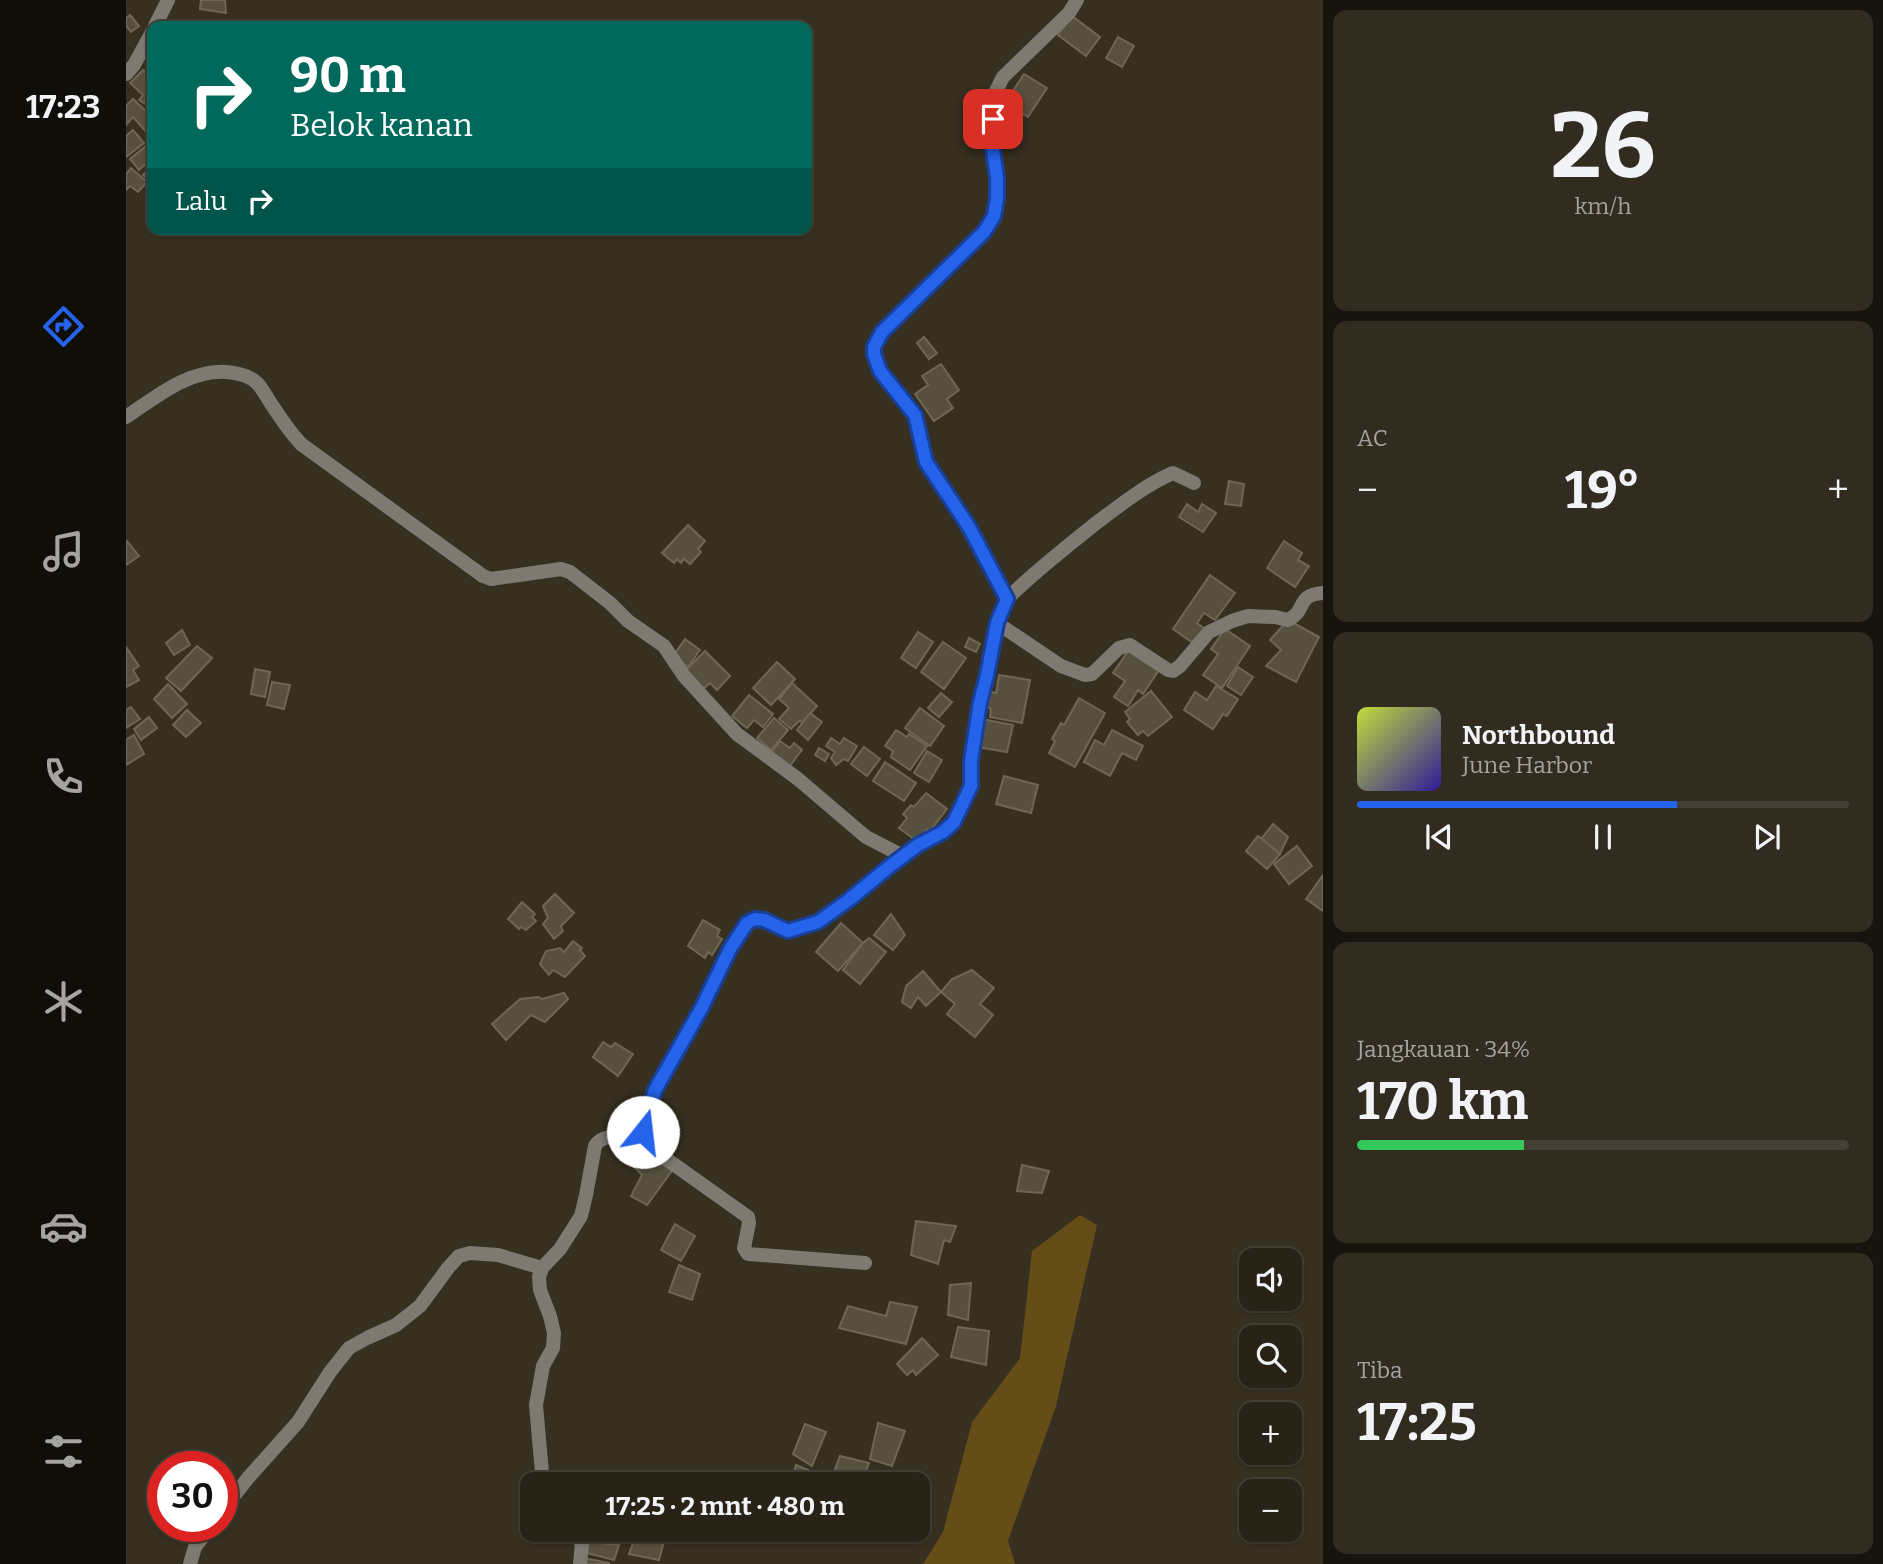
<!DOCTYPE html>
<html lang="id">
<meta charset="utf-8">
<style>
body{margin:0;font-family:Bitter,serif;background:#312b20;color:#f1f3f6;height:100vh;display:flex;flex-direction:column;font-size:26px;white-space:nowrap}
*{box-sizing:border-box;margin:0}
p{font-size:23px;color:#a5a4a1}
.icon{flex:none;width:38px;height:38px;fill:none;stroke:currentColor;stroke-width:2;stroke-linecap:round;stroke-linejoin:round}
.map{position:relative;flex:1;overflow:hidden}
.details{display:flex;flex-direction:column;gap:10px;padding:10px;background:#17130d;width:560px}
.details>*{flex:none}
.banner{position:absolute;left:21px;top:21px;width:665px;height:214px;border-radius:14px;box-shadow:0 2px 5px #0004,0 0 0 2px #454036;background:#00695c;color:#fff;overflow:hidden}
.tools{position:absolute;left:1113px;top:1248px;display:grid;gap:14px}
.tools a{display:grid;place-items:center;width:63px;height:63px;border-radius:14px;background:#292317;box-shadow:0 2px 5px #0004,0 0 0 2px #454036;font-size:35px}
.speed{position:absolute;left:21px;top:1451px;display:flex;gap:14px;font-size:35px;font-weight:700;text-align:center}
.speed>*{display:grid;place-content:center;width:91px;height:91px;border-radius:50%;background:#292317;box-shadow:0 2px 5px #0004,0 0 0 2px #454036;line-height:1}
.speed .limit{border:10px solid #d22;background:#fff;color:#111}
.pin{position:absolute;display:grid;place-items:center;width:60px;height:60px;color:#fff;margin:-30px;border-radius:14px;box-shadow:0 4px 10px #0006}
.me{position:absolute;width:77px;margin:-38px;rotate:16deg;stroke-linejoin:round;filter:drop-shadow(0 0 5px #0008)}
.turn{display:flex;align-items:center;gap:24px;height:147px;padding:0 28px;font-size:32px}
.turn .icon{width:91px;height:91px;stroke-width:2.5}
.turn b{display:block;font-size:49px;line-height:60px}
.then{display:flex;align-items:center;height:66px;padding:0 28px;background:#0003;gap:14px;font-size:26px}
.big{font-size:52px;font-weight:700;line-height:1.1}
.details .widget{flex:1;display:flex;flex-direction:column;justify-content:center;gap:10px;min-width:0;padding:0 24px;border-radius:14px;background:#312b20}
.details .dial{align-items:center;gap:0}
.dial b{font-size:91px;line-height:1}
.song{display:flex;align-items:center;gap:21px}
.cover{width:84px;height:84px;border-radius:10px;background:linear-gradient(135deg,hsl(70 70% 55%),hsl(250 70% 35%))}
.played{height:7px;border-radius:4px;background:linear-gradient(90deg,#2563eb 65%,#454036 65%)}
.keys{display:flex;justify-content:space-around;direction:ltr}
.heat{display:flex;justify-content:space-between;align-items:center;font-size:38px;direction:ltr}
.charge{height:10px;border-radius:5px;background:linear-gradient(90deg,#34c759 34%,#454036 0)}
.trip{position:absolute;left:394px;top:1472px;width:410px;height:70px;border-radius:14px;background:#292317;box-shadow:0 2px 5px #0004,0 0 0 2px #454036;font-weight:700;line-height:70px;text-align:center}
main{display:flex;flex:1;min-height:0}
.tab-bar{display:flex;flex-direction:column;width:126px;justify-content:space-around;align-items:center;background:#100e09;color:#a5a4a1}
.tab-bar .icon{width:49px;height:49px}
.tab-bar .active{color:#2563eb}
.tab-bar b{font-size:32px;color:#f1f3f6}
.map>svg:first-child{display:block}
</style>
<main>
<nav class="tab-bar">
<b>17:23</b>
<svg class="icon active" aria-label="directions" viewBox="0 0 24 24"><path d="M12 3l9 9-9 9-9-9zM9 14v-3h6M13 9l2 2-2 2"/></svg>
<svg class="icon" aria-label="music" viewBox="0 0 24 24"><path d="M9 18V5l10-2v13"/><circle cx="6" cy="18" r="3"/><circle cx="16" cy="16" r="3"/></svg>
<svg class="icon" aria-label="phone" viewBox="0 0 24 24"><path d="M5 4h4l2 5-3 2q2 4 5 5l2-3 5 2v4C11 20 4 13 5 4z"/></svg>
<svg class="icon" aria-label="climate" viewBox="0 0 24 24"><path d="M12 3v18M4 7l16 10M4 17L20 7"/></svg>
<svg class="icon" aria-label="car" viewBox="0 0 24 24"><path d="M5 17H2v-5l4-1 3-4h7l3 4 3 1v5h-3M9 17h6M6 11h13"/><circle cx="7" cy="17" r="2"/><circle cx="17" cy="17" r="2"/></svg>
<svg class="icon" aria-label="filters" viewBox="0 0 24 24"><path d="M4 7h16M4 17h16"/><circle cx="9" cy="7" r="2"/><circle cx="15" cy="17" r="2"/></svg>
</nav>
<div class="map">
<svg width="1197" height="1564" viewBox="0 0 1197 1564">
<rect width="100%" height="100%" fill="#372f1f"/>
<polygon fill="#654d17" points="954,1215 971,1225 930,1406 882,1541 889,1564 797,1564 817,1532 846,1422 894,1358 906,1251"/>
<g fill="#58503f" stroke="#6f6655" stroke-width="2">
<polygon points="75,0 99,0 100,13 74,9"/>
<polygon points="4,15 13,26 5,32 0,26 0,18"/>
<polygon points="946,16 974,37 960,56 932,35"/>
<polygon points="992,37 1008,46 996,67 980,58"/>
<polygon points="17,70 26,79 26,99 21,105 13,100 17,95 4,83"/>
<polygon points="898,74 921,88 902,117 879,103"/>
<polygon points="7,99 26,117 26,132 23,135 7,117 0,125 0,106"/>
<polygon points="7,130 18,143 0,157 0,136"/>
<polygon points="20,146 26,153 26,158 13,170 4,159"/>
<polygon points="26,165 26,183 17,175"/>
<polygon points="5,168 21,182 12,192 4,186 0,190 0,174"/>
<polygon points="798,337 811,353 803,359 791,343"/>
<polygon points="815,364 833,390 821,399 827,408 808,421 789,394 802,385 796,376"/>
<polygon points="1103,481 1118,484 1115,506 1099,504"/>
<polygon points="1061,504 1072,512 1076,504 1090,513 1077,532 1053,517"/>
<polygon points="562,525 579,541 572,549 575,552 564,564 558,559 555,563 551,559 548,563 536,553"/>
<polygon points="1,541 13,556 0,565 0,542"/>
<polygon points="1158,541 1176,553 1172,560 1183,566 1169,587 1141,568"/>
<polygon points="1084,575 1109,593 1089,620 1078,613 1071,623 1080,630 1070,645 1047,629"/>
<polygon points="1162,620 1193,637 1170,682 1140,666 1155,650 1144,640"/>
<polygon points="1099,629 1124,646 1096,688 1077,675 1092,654 1085,649"/>
<polygon points="56,630 64,645 48,655 40,643"/>
<polygon points="792,632 807,642 790,668 775,658"/>
<polygon points="843,638 854,644 850,652 839,647"/>
<polygon points="559,639 574,650 562,667 547,656"/>
<polygon points="817,642 840,658 818,689 795,672"/>
<polygon points="71,646 86,658 55,691 40,678"/>
<polygon points="0,647 13,666 7,670 13,680 0,687"/>
<polygon points="1003,650 1033,670 1017,694 1012,690 1002,706 988,697 999,681 987,673"/>
<polygon points="579,651 604,676 591,690 584,683 575,691 557,673"/>
<polygon points="651,662 669,679 645,705 627,688"/>
<polygon points="1112,667 1127,677 1115,695 1101,686"/>
<polygon points="129,669 144,672 139,697 125,694"/>
<polygon points="873,675 904,680 896,723 864,717 865,709 861,707 864,692 870,693"/>
<polygon points="146,682 164,685 158,709 141,705"/>
<polygon points="666,683 691,706 677,722 673,721 665,729 653,719 663,708 653,699"/>
<polygon points="42,684 61,704 46,718 28,699"/>
<polygon points="1090,686 1112,699 1101,716 1097,714 1087,729 1058,710 1069,692 1081,700"/>
<polygon points="1025,691 1046,717 1022,736 1017,731 1012,735 1001,722 1004,719 999,712"/>
<polygon points="815,693 826,702 813,717 802,708"/>
<polygon points="623,695 647,714 637,727 628,720 621,728 606,716"/>
<polygon points="953,698 979,713 949,767 923,753 929,741 926,739 935,723 938,725"/>
<polygon points="5,707 14,719 0,728 0,710"/>
<polygon points="794,708 818,726 804,746 779,728"/>
<polygon points="61,710 75,723 60,737 47,725"/>
<polygon points="684,713 696,722 682,740 671,730"/>
<polygon points="23,717 31,728 15,740 8,729"/>
<polygon points="648,718 662,730 645,750 631,738"/>
<polygon points="856,719 887,725 881,752 851,747"/>
<polygon points="770,730 781,737 783,734 801,746 784,770 765,757 767,751 759,746"/>
<polygon points="986,730 1017,746 1010,760 996,753 984,776 958,762 969,740 978,745"/>
<polygon points="8,735 18,754 0,765 0,740"/>
<polygon points="705,738 714,744 718,738 731,746 722,761 718,759 710,765 705,758 709,752 700,746"/>
<polygon points="654,741 664,748 668,743 676,750 663,767 645,753"/>
<polygon points="738,747 754,759 741,776 725,764"/>
<polygon points="693,748 703,754 699,761 689,755"/>
<polygon points="801,751 816,760 803,782 788,773"/>
<polygon points="759,762 790,783 778,801 747,781"/>
<polygon points="878,776 912,785 905,813 870,804"/>
<polygon points="800,793 821,809 804,831 801,829 793,840 790,837 788,839 773,828 781,818 777,814 785,805 788,807"/>
<polygon points="1147,824 1162,837 1154,854 1135,839"/>
<polygon points="1132,836 1154,854 1141,869 1120,851"/>
<polygon points="1171,846 1186,866 1163,884 1148,864"/>
<polygon points="1197,875 1197,911 1180,899"/>
<polygon points="429,894 448,913 435,926 437,931 428,939 417,924 422,918 417,906"/>
<polygon points="396,902 409,914 406,917 410,921 400,930 395,927 393,929 382,919"/>
<polygon points="765,914 779,935 767,950 748,935"/>
<polygon points="577,920 594,930 591,936 596,939 586,955 582,952 579,958 562,946"/>
<polygon points="715,923 737,943 712,971 690,952"/>
<polygon points="743,938 760,952 734,984 717,970 737,943"/>
<polygon points="447,941 456,948 454,950 459,956 439,977 427,970 423,975 414,964 420,951 434,948 438,952"/>
<polygon points="846,970 868,988 854,1004 867,1015 849,1037 821,1014 829,1004 815,992 826,979"/>
<polygon points="797,971 815,992 800,1006 792,997 785,1008 776,1002 780,986"/>
<polygon points="438,993 442,999 419,1022 405,1015 380,1040 366,1024 394,999 412,997 416,999"/>
<polygon points="477,1042 485,1047 489,1043 507,1054 492,1076 467,1057"/>
<polygon points="495,1108 510,1117 501,1129 489,1123"/>
<polygon points="518,1146 548,1168 521,1205 505,1196 516,1175 504,1163"/>
<polygon points="896,1165 923,1171 916,1193 891,1191"/>
<polygon points="790,1221 830,1226 824,1242 818,1240 812,1264 785,1255"/>
<polygon points="549,1224 569,1236 555,1261 535,1250"/>
<polygon points="553,1265 574,1274 566,1300 543,1292"/>
<polygon points="845,1283 842,1320 822,1315 824,1285"/>
<polygon points="764,1302 791,1307 780,1344 713,1328 722,1306 760,1316"/>
<polygon points="832,1327 863,1331 860,1365 825,1357"/>
<polygon points="796,1338 812,1355 790,1375 787,1370 781,1375 771,1364"/>
<polygon points="752,1423 779,1431 766,1466 744,1459"/>
<polygon points="679,1424 700,1432 686,1466 667,1454"/>
<polygon points="714,1456 743,1463 735,1484 722,1484 706,1478"/>
<polygon points="670,1465 687,1472 684,1484 665,1484"/>
<polygon points="743,1473 766,1481 765,1484 739,1484"/>
<polygon points="512,1530 541,1530 533,1560 503,1554"/>
<polygon points="463,1542 493,1545 488,1560 461,1553"/>
<polygon points="458,1558 483,1563 483,1564 457,1564"/>
</g>
<g fill="none" stroke-linecap="round" stroke-linejoin="round">
<g stroke="#7e7a72" stroke-width="14">
<path d="M951,0L943,13L877,77L868,95L866,143L871,178V198L868,216L858,232L756,332L748,347V354L754,371L789,415L794,428L795,446L800,462L843,527L881,599L871,623L935,666L959,675L966,674L993,648L1004,645L1042,670L1047,671L1054,666L1083,632L1106,621L1122,616L1149,617L1162,620C1182,610 1169,595 1197,593"/>
<polyline points="29,26 42,0"/>
<polyline points="0,74 8,65 26,32"/>
<path d="M0,417C30,397 63,369 101,372C112,373 123,375 131,383C137,389 141,398 146,405C155,419 164,432 175,444L357,576L365,579L435,569L444,572L484,603L502,621L538,646L558,676L611,734L672,779L740,837L777,856"/>
<path d="M881,599C908,572 939,548 969,524C993,506 1019,485 1047,473L1068,483"/>
<polyline points="512,1139 622,1217 623,1223 618,1248 622,1254 739,1263"/>
<path d="M417,1484L410,1405L417,1366L427,1348L428,1333L424,1316L414,1290L413,1277L416,1268L434,1249L455,1216L460,1195L469,1146C477,1132 497,1138 512,1139L517,1132L529,1090L575,1009L604,949L621,923L629,919L638,920L662,931L692,923L725,899L764,865L792,845L817,832L828,822L845,786V761L854,702L861,675L871,623"/>
<polyline points="96,1511 122,1478 172,1422 204,1372 223,1348 241,1338 270,1325 294,1306 322,1268 333,1256 344,1253 372,1255 416,1268"/>
<polyline points="438,1530 450,1536 456,1543 454,1564"/>
<polyline points="64,1564 69,1547 85,1526"/>
</g>
</g>
<g fill="none" stroke-linecap="round" stroke-linejoin="round">
<g stroke="#184099" stroke-width="18">
<polyline id="route" points="517,1132 529,1090 575,1009 604,949 621,923 629,919 638,920 662,931 692,922 724,899 764,866 792,845 817,832 828,822 845,786 845,761 854,702 861,675 871,623 881,599 843,527 800,462 789,415 754,371 748,354 748,347 756,332 858,232 868,216 871,198 871,178 866,143 867,119"/>
</g>
<use href="#route" stroke="#2563eb" stroke-width="12"/>
</g>
</svg>
<div class="tools">
<a><svg class="icon" aria-label="sound" viewBox="0 0 24 24"><path d="M4 9h4l5-4v14l-5-4H4zM17 9q2 3 0 6"/></svg></a>
<a><svg class="icon" aria-label="search" viewBox="0 0 24 24"><circle cx="10" cy="10" r="6"/><path d="M15 15l6 6"/></svg></a>
<a>+</a>
<a>−</a>
</div>
<div class="speed"><div class="limit">30</div></div>
<div class="pin" style="left:867px;top:119px;background:#d93025"><svg class="icon" aria-label="arrive" viewBox="0 0 24 24"><path d="M6 21V4h12l-3 4 3 4H6"/></svg></div>
<svg class="me" style="left:517px;top:1132px" viewBox="-20 -20 40 40"><circle r="19" fill="#fff"/><path d="M0-13L10 11 0 6-10 11z" fill="#2563eb"/></svg>
<div class="trip">17:25 · 2 mnt · 480 m</div>
<div class="banner">
<div class="turn"><svg class="icon" aria-label="right" viewBox="0 0 24 24"><path d="M7 20v-9h11M14 6l5 5-5 5"/></svg><div><b>90 m</b>Belok kanan</div></div>
<div class="then">Lalu<svg class="icon" aria-label="right" viewBox="0 0 24 24"><path d="M7 20v-9h11M14 6l5 5-5 5"/></svg></div>
</div>
</div>
<section class="details">
<div class="widget dial"><b>26</b><p>km/h</p></div>
<div class="widget"><p>AC</p>
<div class="heat"><a>−</a><b class="big">19°</b><a>+</a></div>
</div>
<div class="widget">
<div class="song"><i class="cover"></i><div><b>Northbound</b><p>June Harbor</p></div></div>
<div class="played"></div>
<div class="keys"><svg class="icon" aria-label="previous" viewBox="0 0 24 24"><path d="M18 5L8 12l10 7zM5 5v14"/></svg><svg class="icon" aria-label="pause" viewBox="0 0 24 24"><path d="M8 5v14M16 5v14"/></svg><svg class="icon" aria-label="next" viewBox="0 0 24 24"><path d="M6 5l10 7-10 7zM19 5v14"/></svg></div>
</div>
<div class="widget"><p>Jangkauan · 34%</p><b class="big">170 km</b><div class="charge"></div></div>
<div class="widget"><p>Tiba</p><b class="big">17:25</b></div>
</section>
</main>
